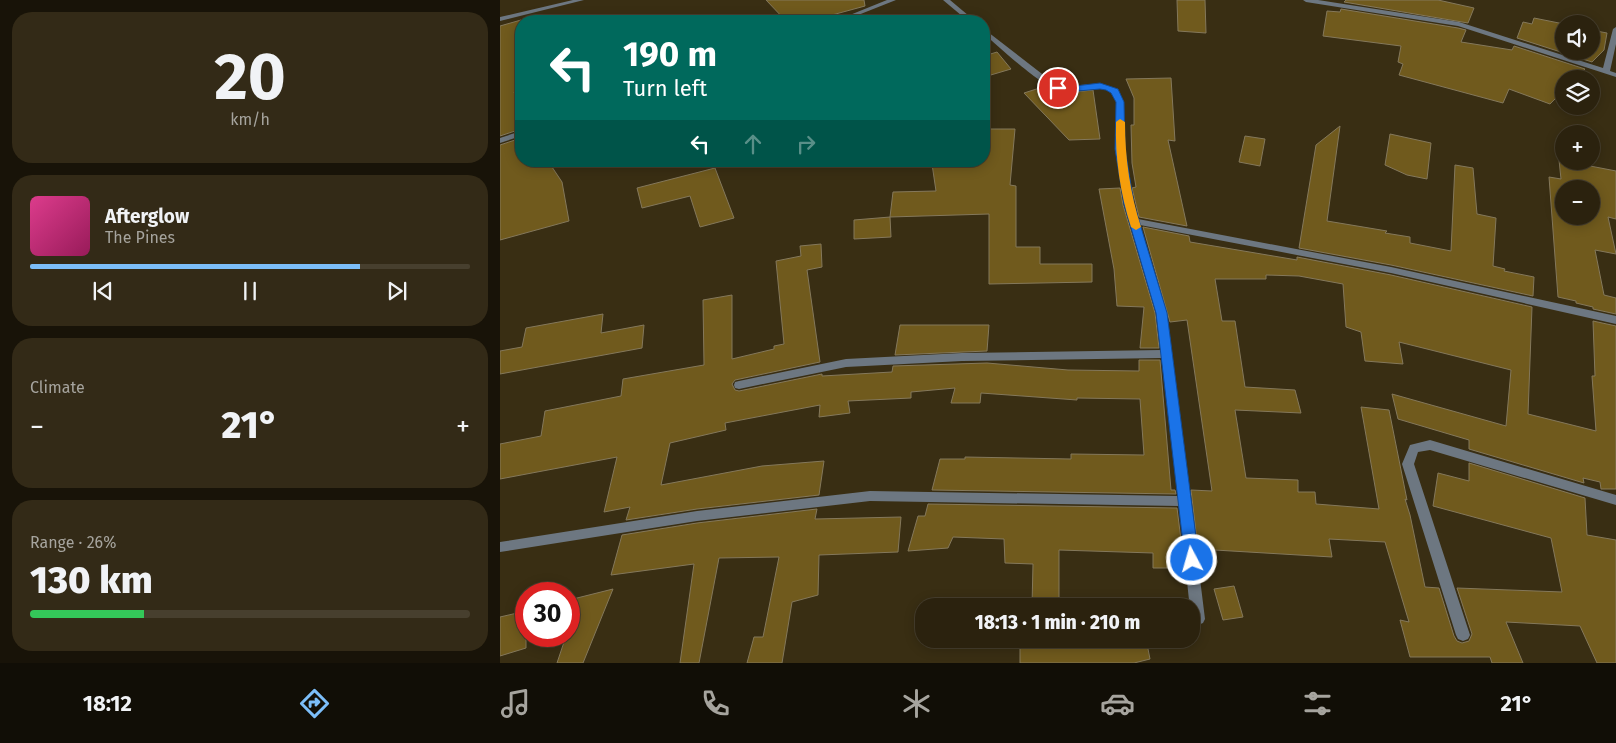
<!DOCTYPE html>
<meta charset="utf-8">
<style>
body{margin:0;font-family:"Fira Sans",sans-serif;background:#332a17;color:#f1f3f6;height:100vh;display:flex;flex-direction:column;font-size:19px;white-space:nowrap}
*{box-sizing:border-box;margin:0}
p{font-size:16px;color:#a6a49e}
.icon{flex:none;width:28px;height:28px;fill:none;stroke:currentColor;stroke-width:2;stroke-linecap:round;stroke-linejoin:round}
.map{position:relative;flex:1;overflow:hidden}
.drawer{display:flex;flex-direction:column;gap:12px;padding:12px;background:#181308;width:500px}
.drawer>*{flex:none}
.guide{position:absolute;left:15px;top:15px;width:475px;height:152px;border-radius:20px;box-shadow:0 2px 12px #0003,0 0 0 1px #473f2e;background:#00695c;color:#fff;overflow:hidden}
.buttons{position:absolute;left:1055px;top:15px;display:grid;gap:10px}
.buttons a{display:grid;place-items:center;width:45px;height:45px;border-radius:50%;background:#2b220e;box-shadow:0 2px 12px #0003,0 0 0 1px #473f2e;font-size:25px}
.speed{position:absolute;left:15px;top:582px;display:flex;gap:10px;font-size:25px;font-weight:700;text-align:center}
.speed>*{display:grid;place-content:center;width:65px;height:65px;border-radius:50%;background:#2b220e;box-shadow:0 2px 12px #0003,0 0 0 1px #473f2e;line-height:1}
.speed .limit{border:8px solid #d22;background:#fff;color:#111}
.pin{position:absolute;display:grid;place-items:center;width:42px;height:42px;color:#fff;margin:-21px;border:2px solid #fff;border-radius:50%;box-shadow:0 1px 5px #0007}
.me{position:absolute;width:55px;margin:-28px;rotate:354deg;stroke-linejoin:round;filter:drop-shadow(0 0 4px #0008)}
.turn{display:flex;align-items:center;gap:18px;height:105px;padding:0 25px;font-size:22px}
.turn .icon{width:65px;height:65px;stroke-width:2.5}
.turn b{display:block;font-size:35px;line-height:42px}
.lanes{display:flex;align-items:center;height:48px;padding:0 25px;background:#0003;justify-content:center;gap:25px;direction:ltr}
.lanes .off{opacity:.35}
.big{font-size:38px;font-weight:800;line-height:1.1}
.drawer .widget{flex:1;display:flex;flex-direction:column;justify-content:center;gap:8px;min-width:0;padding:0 18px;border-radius:20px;background:#332a17}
.drawer .dial{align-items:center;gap:0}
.dial b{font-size:65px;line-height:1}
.song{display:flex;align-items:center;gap:15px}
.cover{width:60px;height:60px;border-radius:8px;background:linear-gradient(135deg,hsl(330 70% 55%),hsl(330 70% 35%))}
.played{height:5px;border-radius:2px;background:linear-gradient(90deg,#7cbef9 75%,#473f2e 75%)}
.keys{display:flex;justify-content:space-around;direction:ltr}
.heat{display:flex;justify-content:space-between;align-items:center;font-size:28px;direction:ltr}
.charge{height:8px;border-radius:4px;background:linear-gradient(90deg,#34c759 26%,#473f2e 0)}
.trip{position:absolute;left:415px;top:598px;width:285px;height:50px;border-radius:20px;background:#2b220e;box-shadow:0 2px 12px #0003,0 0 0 1px #473f2e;font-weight:800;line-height:50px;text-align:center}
.tabs{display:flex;height:80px;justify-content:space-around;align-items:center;background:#110e06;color:#a6a49e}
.tabs .icon{width:35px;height:35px}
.tabs .selected{color:#7cbef9}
.tabs b{font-size:22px;color:#f1f3f6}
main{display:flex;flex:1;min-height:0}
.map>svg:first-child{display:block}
</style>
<main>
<section class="drawer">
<div class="widget dial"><b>20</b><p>km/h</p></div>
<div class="widget">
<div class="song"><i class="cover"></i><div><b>Afterglow</b><p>The Pines</p></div></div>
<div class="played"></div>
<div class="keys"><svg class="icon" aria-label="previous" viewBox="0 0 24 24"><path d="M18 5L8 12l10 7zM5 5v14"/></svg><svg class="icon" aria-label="pause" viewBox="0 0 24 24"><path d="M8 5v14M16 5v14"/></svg><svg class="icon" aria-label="next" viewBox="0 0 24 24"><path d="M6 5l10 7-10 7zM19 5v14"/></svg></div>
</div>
<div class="widget"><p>Climate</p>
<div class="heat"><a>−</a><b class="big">21°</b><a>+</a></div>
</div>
<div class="widget"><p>Range · 26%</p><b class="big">130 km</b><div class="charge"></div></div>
</section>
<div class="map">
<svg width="1116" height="663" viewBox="0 0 1116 663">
<rect width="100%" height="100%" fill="#392e13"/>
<g fill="#705a1d" stroke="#84785b" fill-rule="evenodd">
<polygon points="266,0 364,0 365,6 310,21 286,21"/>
<polygon points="677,0 705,0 706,33 678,31"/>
<polygon points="846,0 938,0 974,8 968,23 844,2"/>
<polygon points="841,9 958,28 966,30 961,42 1012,50 1014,46 1085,69 1075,79 1064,79 1064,90 1050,104 1009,89 1003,103 899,75 903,64 898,62 901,46 823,36 827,11 840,12"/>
<polygon points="1034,18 1064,24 1064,51 1091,51 1091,30 1107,33 1104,50 1092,62 1017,38 1023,22 1032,24"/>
<polygon points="21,20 21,90 14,92 21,111 21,129 0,136 0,26"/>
<polygon points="497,52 511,69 484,77 484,56"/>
<polygon points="671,78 675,141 668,140 687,226 639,217 632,188 636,187 632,163 631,125 634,125 634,98 626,79"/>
<polygon points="546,86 564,93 593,90 600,139 569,140 524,93"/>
<polygon points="840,126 827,221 887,231 885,233 910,237 910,243 951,251 955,165 973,168 977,214 996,218 993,266 1005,269 1004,271 1034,277 1033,296 891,265 799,248 816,145"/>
<polygon points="487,129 515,129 510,185 516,186 516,247 540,247 540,264 592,264 592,282 489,284 489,214 390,217 393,192 436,191 432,164 447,163 447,161 484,161 484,133 486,133"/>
<polygon points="890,134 931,143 927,179 907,175 885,165"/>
<polygon points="745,136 765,139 760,166 739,162"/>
<polygon points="21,138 21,161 48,161 62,182 69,221 0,240 0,145"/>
<path d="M1059,160L1116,171V219L1108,217L1116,254L1095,250L1104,295L1116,298V314L1093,309V307L1076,303V301L1058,297L1049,177L1061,179ZM1064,189H1091V216H1064Z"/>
<polygon points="215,168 234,218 200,227 190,196 142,208 137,188"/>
<polygon points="620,188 623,205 655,313 659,348 640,348 644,307 617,306 614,269 599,189"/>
<polygon points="390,217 391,237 354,239 354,220"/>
<polygon points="643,227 689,236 690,242 797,260 797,257 891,275 1032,307 1028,414 1096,431 1092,376 1095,376 1093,321 1116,326 1116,489 1101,489 1100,482 1083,478 1084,483 969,449 969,440 898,419 892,394 1006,426 1011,370 899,342 903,364 865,361 861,332 846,327 843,284 799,276 766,275 766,279 715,279 722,321 735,321 745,387 795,390 801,413 735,410 746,478 798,480 798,492 815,492 816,504 879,509 861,407 889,410 907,500 905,499 910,515 925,587 939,588 954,636 957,641 962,643 969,641 972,634 957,588 1062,592 1051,538 933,506 938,473 969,481 969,463 1085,498 1087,535 1116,540 1116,663 1097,663 1080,626 1006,622 1023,663 992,663 990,657 910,657 900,620 909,622 885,542 829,539 832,557 698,549 691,490 712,491 687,320 670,322"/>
<polygon points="321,244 322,267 307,270 320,362 235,380 232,384 235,390 239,391 322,374 322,376 392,372 393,366 487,363 568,370 639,371 639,360 660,360 671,490 675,490 676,494 432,490 440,459 465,459 465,457 571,459 571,454 644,455 640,399 577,398 577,400 481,393 480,403 451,403 455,388 411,392 411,398 348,401 350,413 319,417 320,405 225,423 226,430 170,443 161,485 262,466 324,461 319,495 197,509 126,520 130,507 104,512 117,457 0,479 0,444 41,436 45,411 121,396 123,379 204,365 203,300 232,295 232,359 274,349 274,346 284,344 276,261 301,256 300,246"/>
<polygon points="103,314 101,333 144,325 142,348 0,374 0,351 22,347 26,328"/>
<polygon points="400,325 489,325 487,351 395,355"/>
<polygon points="428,504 677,508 682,548 674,547 675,568 653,568 653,553 559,550 559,606 532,606 533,564 505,563 504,539 453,537 448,548 408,551 418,516 425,516"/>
<polygon points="317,509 315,519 401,517 398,552 319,555 318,595 292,602 282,663 247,663 254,637 263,637 279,557 219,558 199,663 180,663 194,564 111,575 122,535 197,523"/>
<polygon points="734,586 743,617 723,620 714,589"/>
<polygon points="113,589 83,663 57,663 66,636 69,636 69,600"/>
<polygon points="26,611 26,648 0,656 0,617"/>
<polygon points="520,639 646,639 650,659 634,663 520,663"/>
</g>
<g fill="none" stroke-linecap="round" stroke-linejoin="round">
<g fill="#6d7781" fill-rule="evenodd">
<polygon points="73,0 84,0 0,21 0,17"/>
<polygon points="387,0 396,0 343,21 335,21"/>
<polygon points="443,0 450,0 475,21 468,21"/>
<polygon points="803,0 818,0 959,22 1103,68 1113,29 1116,27 1116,44 1110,71 1116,73 1116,77 958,26 806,2"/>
<path d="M484,29L546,77L560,86L600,84L617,89L624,102V149L633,204L638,219L891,267L1116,316V324L891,273L640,225L667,313L705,619L703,623L698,625L693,623L691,619L679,506L370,501L197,521L0,552V542L197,511L370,491L678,496L662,358L462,361L346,367L239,389L235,388L234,385L235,382L239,381L346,359L462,353L661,350L657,313L625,204L616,149V102L611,92C595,83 575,94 558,90C541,86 499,47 484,34Z"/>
<polygon points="21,131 21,136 0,143 0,138"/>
<polygon points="930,440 1116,495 1116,505 930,450 918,452 914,464 970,635 968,639 963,641 958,639 956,635 902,464 910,445"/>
</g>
</g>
<polygon fill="#1a73e8" stroke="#114b97" points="600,83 618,89 624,102 625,149 634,204 667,313 699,560 697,564 692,566 687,564 685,560 656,313 624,204 615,149 616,102 611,93 606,90 600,89 567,92 553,88 558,85 567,87"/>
<path fill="#f59e0b" d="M620,119L625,122C625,158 630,193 641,227L636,230L631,227C620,193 615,158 616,122Z"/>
</svg>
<div class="buttons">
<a><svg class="icon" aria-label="sound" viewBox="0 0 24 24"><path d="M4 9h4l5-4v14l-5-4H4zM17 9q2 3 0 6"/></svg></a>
<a><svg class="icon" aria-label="layers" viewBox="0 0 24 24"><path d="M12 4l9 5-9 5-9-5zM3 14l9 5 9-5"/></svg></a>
<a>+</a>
<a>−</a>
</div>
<div class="speed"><div class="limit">30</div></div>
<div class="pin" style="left:558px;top:88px;background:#d93025"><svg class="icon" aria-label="arrive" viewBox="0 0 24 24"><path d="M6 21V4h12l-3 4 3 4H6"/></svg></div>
<svg class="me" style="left:692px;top:560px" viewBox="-20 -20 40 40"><circle r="17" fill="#1a73e8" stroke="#fff" stroke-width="3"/><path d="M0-11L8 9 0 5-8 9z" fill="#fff"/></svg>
<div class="trip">18:13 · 1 min · 210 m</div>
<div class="guide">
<div class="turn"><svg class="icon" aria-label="left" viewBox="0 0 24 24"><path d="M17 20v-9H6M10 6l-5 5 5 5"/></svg><div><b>190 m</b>Turn left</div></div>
<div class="lanes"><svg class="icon" aria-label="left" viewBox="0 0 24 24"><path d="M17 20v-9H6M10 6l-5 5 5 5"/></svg><svg class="icon off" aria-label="ahead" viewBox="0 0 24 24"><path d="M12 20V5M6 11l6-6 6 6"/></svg><svg class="icon off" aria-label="right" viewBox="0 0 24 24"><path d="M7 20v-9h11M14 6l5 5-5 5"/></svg></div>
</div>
</div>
</main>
<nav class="tabs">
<b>18:12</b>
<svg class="icon selected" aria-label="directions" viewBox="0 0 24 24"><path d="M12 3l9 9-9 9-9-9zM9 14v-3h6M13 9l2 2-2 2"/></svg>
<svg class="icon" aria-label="music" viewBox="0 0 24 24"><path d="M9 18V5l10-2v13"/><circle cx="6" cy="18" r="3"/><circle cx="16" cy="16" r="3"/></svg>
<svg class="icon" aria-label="phone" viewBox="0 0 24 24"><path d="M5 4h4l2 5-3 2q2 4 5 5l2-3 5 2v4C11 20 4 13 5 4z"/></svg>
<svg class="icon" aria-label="climate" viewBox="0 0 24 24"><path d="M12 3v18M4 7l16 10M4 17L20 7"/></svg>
<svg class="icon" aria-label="car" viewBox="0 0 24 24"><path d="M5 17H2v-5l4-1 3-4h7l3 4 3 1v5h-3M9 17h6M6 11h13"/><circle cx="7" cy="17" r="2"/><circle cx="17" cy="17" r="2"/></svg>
<svg class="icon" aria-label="filters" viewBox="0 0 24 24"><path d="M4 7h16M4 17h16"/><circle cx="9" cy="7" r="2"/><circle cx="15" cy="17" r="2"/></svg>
<b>21°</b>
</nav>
